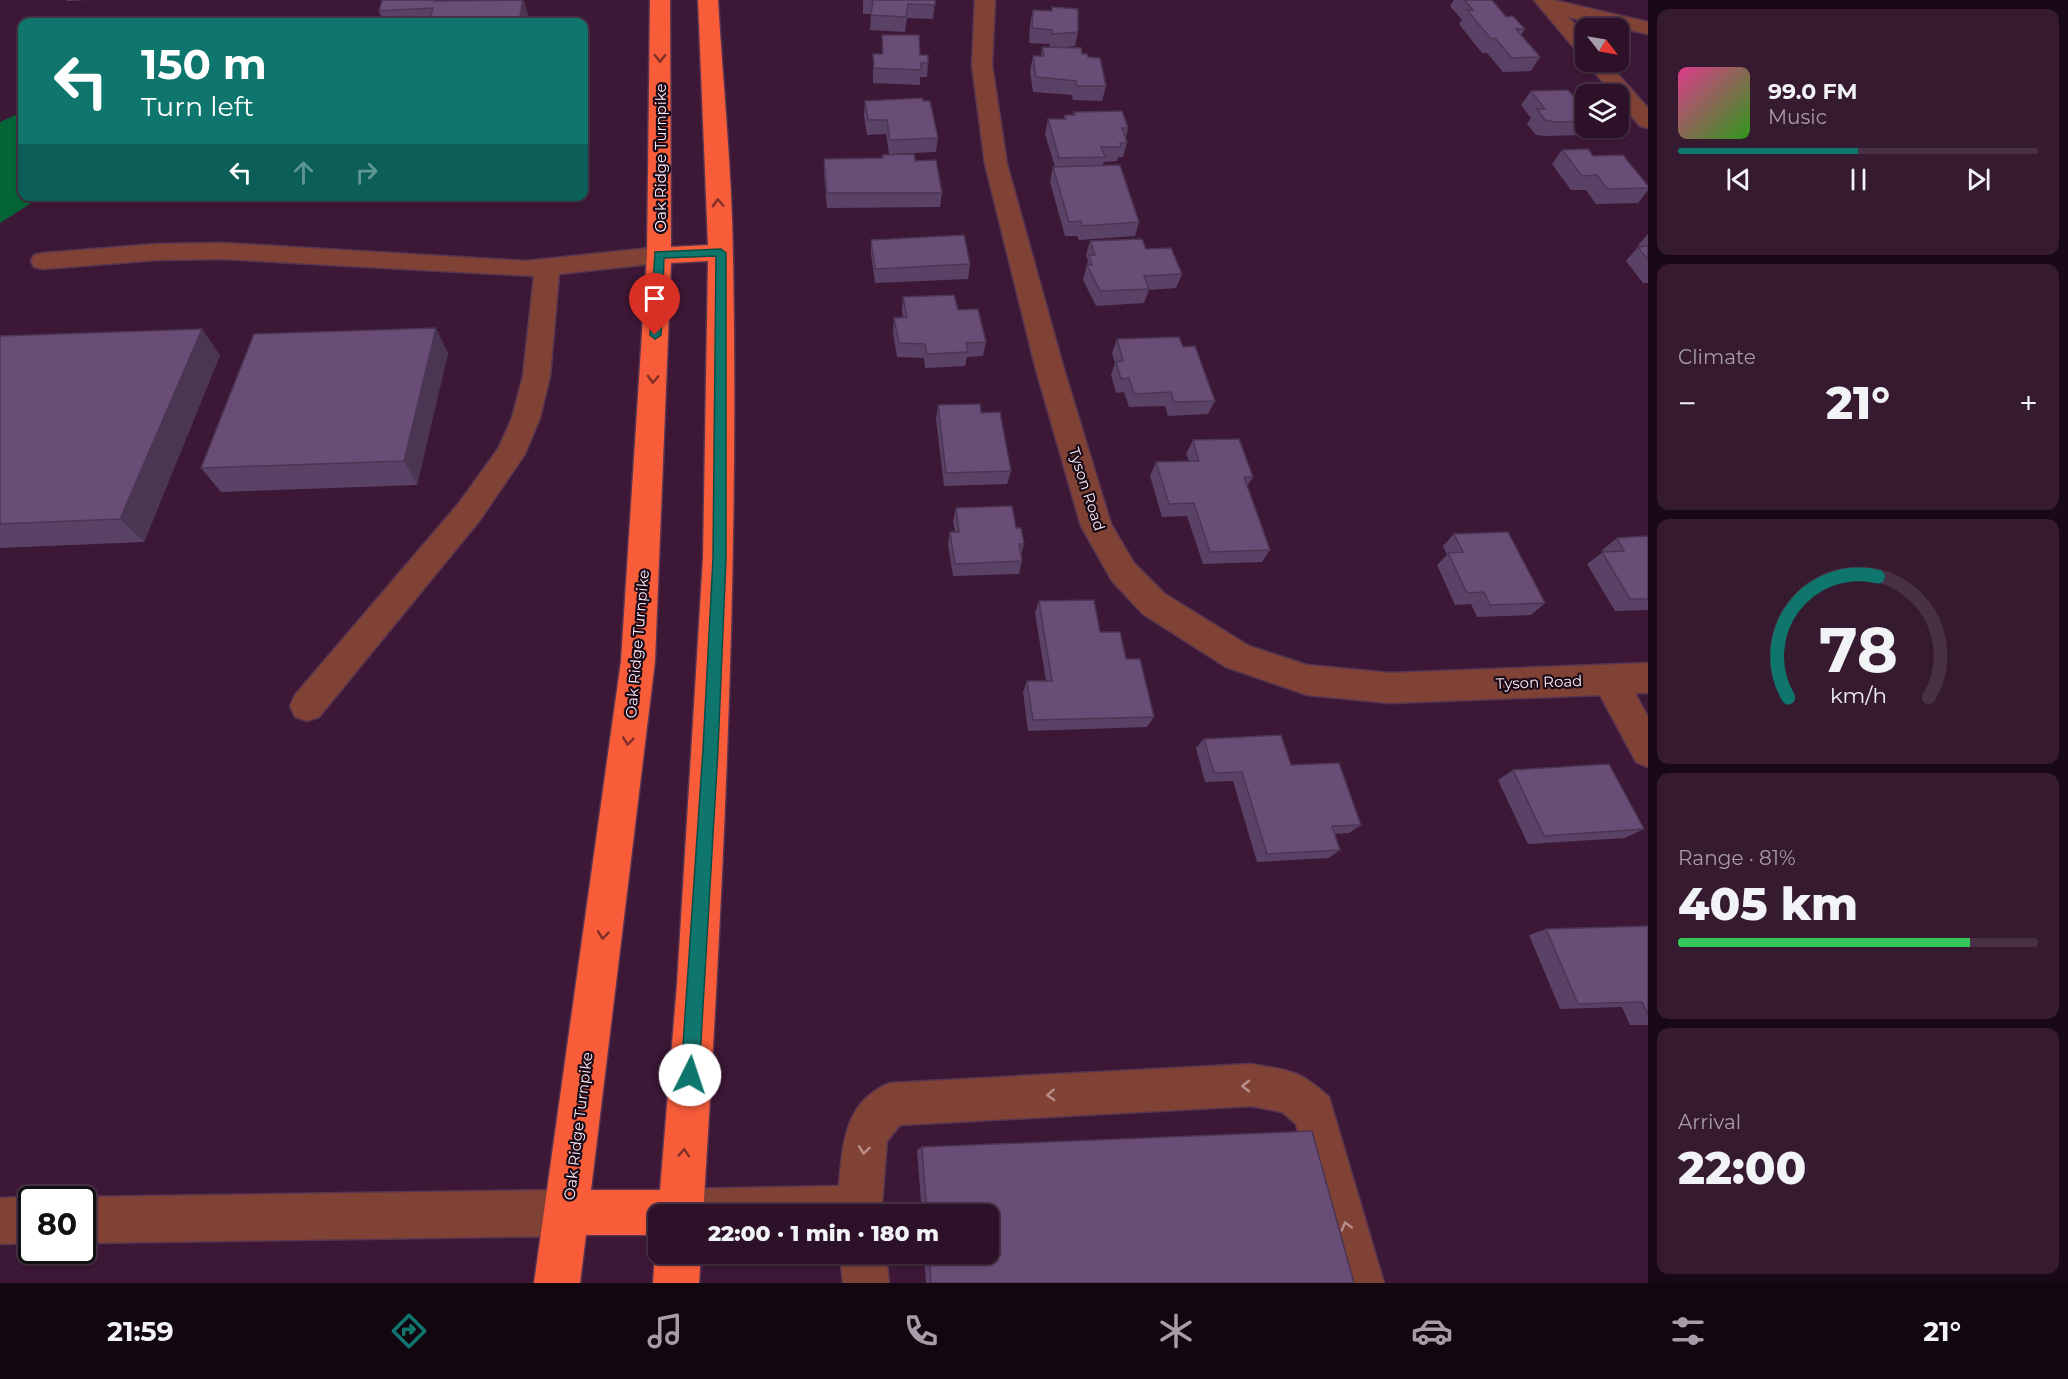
<!DOCTYPE html>
<meta charset="utf-8">
<style>
body{margin:0;font-family:Montserrat,sans-serif;background:#351a30;color:#f1f3f6;height:100vh;display:flex;flex-direction:column;font-size:22px;white-space:nowrap}
*{box-sizing:border-box;margin:0}
p{font-size:20px;color:#a79da8}
.icon{flex:none;width:33px;height:33px;fill:none;stroke:currentColor;stroke-width:2;stroke-linecap:round;stroke-linejoin:round}
.map{position:relative;flex:1;overflow:hidden}
.details{display:flex;flex-direction:column;gap:9px;padding:9px;background:#190916;width:420px}
.details>*{flex:none}
.banner{position:absolute;left:18px;top:18px;width:570px;height:183px;border-radius:12px;box-shadow:0 2px 4px #0004,0 0 0 2px #483145;background:#0f766e;color:#fff;overflow:hidden}
.needle{width:39px;rotate:121deg}
.buttons{position:absolute;left:1575px;top:18px;display:grid;gap:12px}
.buttons a{display:grid;place-items:center;width:54px;height:54px;border-radius:12px;background:#2d1128;box-shadow:0 2px 4px #0004,0 0 0 2px #483145;font-size:30px}
.speed{position:absolute;left:18px;top:1186px;display:flex;gap:12px;font-size:30px;font-weight:700;text-align:center}
.speed>*{display:grid;place-content:center;width:78px;height:78px;border-radius:50%;background:#2d1128;box-shadow:0 2px 4px #0004,0 0 0 2px #483145;line-height:1}
.speed .limit{border:3px solid #111;border-radius:9px;background:#fff;color:#111}
.pin{position:absolute;display:grid;place-items:center;width:51px;height:51px;color:#fff;margin:-62px -26px;border-radius:50% 50% 50% 0;rotate:-45deg;box-shadow:0 0 6px #0007}
.pin .icon{rotate:45deg}
.me{position:absolute;width:66px;margin:-33px;rotate:4deg;stroke-linejoin:round;filter:drop-shadow(0 0 4px #0008)}
.turn{display:flex;align-items:center;gap:21px;height:126px;padding:0 24px;font-size:27px}
.turn .icon{width:78px;height:78px;stroke-width:2.5}
.turn b{display:block;font-size:42px;line-height:51px}
.lanes{display:flex;align-items:center;height:57px;padding:0 24px;background:#0003;justify-content:center;gap:30px;direction:ltr}
.lanes .off{opacity:.35}
.big{font-size:45px;font-weight:800;line-height:1.1}
.details .widget{flex:1;display:flex;flex-direction:column;justify-content:center;gap:9px;min-width:0;padding:0 21px;border-radius:12px;background:#351a30}
.details .dial{align-items:center;gap:0}
.dial svg{height:156px;overflow:visible;fill:none;stroke:#483145;stroke-width:7;stroke-linecap:round;text-anchor:middle}
.dial text{fill:#f1f3f6;stroke:none}
.song{display:flex;align-items:center;gap:18px}
.cover{width:72px;height:72px;border-radius:9px;background:linear-gradient(135deg,hsl(330 70% 55%),hsl(110 70% 35%))}
.played{height:6px;border-radius:3px;background:linear-gradient(90deg,#0f766e 50%,#483145 50%)}
.keys{display:flex;justify-content:space-around;direction:ltr}
.heat{display:flex;justify-content:space-between;align-items:center;font-size:33px;direction:ltr}
.charge{height:9px;border-radius:4px;background:linear-gradient(90deg,#34c759 81%,#483145 0)}
.trip{position:absolute;left:648px;top:1204px;width:351px;height:60px;border-radius:12px;background:#2d1128;box-shadow:0 2px 4px #0004,0 0 0 2px #483145;font-weight:800;line-height:60px;text-align:center}
.tabs{display:flex;height:96px;justify-content:space-around;align-items:center;background:#120710;color:#a79da8}
.tabs .icon{width:42px;height:42px}
.tabs .on{color:#0f766e}
.tabs b{font-size:27px;color:#f1f3f6}
main{display:flex;flex:1;min-height:0}
.map>svg:first-child{display:block}
</style>
<main>
<div class="map">
<svg width="1648" height="1283" viewBox="0 0 1648 1283">
<rect width="100%" height="100%" fill="#3c1736"/>
<polygon fill="#046435" points="22,112 22,196 35,197 33,202 0,223 0,122"/>
<g fill="none" stroke-linecap="round" stroke-linejoin="round">
<g stroke="#573551" stroke-width="3">
<g id="minor">
<polygon points="975,0 995,0 992,65 1007,164 1063,366 1111,524 1134,563 1165,594 1249,646 1307,665 1390,673 1648,663 1648,693 1635,693 1648,717 1648,767 1636,762 1600,695 1390,703 1307,695 1226,667 1143,614 1112,581 1081,526 1035,366 985,164 972,65"/>
<polygon points="1534,0 1553,0 1648,22 1648,34 1568,17 1586,37 1586,56 1579,54"/>
<polygon points="1586,62 1607,62 1648,108 1648,128 1640,126 1618,101 1618,94 1613,94"/>
<polygon points="223,243 526,261 659,247 668,249 671,255 668,261 659,263 559,274 550,376 540,418 525,454 480,520 319,717 307,721 295,717 290,706 295,695 459,503 498,449 512,418 523,376 534,276 223,259 157,260 43,269 34,267 31,261 34,255 43,253 157,244"/>
<path d="M1251,1064C1291,1071 1298,1069 1329,1097L1384,1283H1338L1296,1124L1282,1112L1251,1106L900,1125L887,1141L881,1215H659L657,1212L664,1196L680,1189L839,1186C843,1143 844,1102 890,1083Z"/>
<polygon points="567,1190 583,1197 590,1213 583,1229 567,1236 82,1243 82,1200 76,1200 82,1197"/>
<polygon points="32,1197 38,1200 32,1200 32,1243 0,1244 0,1198"/>
<polygon points="840,1254 886,1254 889,1283 843,1283"/>
</g>
</g>
<g stroke="#573551" stroke-width="3">
<g id="highway">
<path d="M650,0H670L671,247L708,245L698,0H718C723,85 732,171 733,256C739,576 723,896 703,1215H658V1235H586L580,1283H534L621,661L647,255ZM708,261L703,558L677,984L660,1190H591L655,661L671,263Z"/>
<polygon points="658,1246 658,1254 701,1254 699,1283 653,1283 655,1254"/>
</g>
</g>
<use href="#minor" fill="#804234" fill-rule="evenodd"/>
<use href="#highway" fill="#f85c39" fill-rule="evenodd"/>
</g>
<g fill="#5a4266">
<polygon points="67,0 87,0 67,1"/>
<polygon points="382,0 530,22 383,22 379,11"/>
<polygon points="863,0 935,0 933,19 907,18 905,32 870,30 871,14 863,14"/>
<polygon points="1454,0 1492,0 1506,17 1525,29 1521,35 1540,57 1531,71 1503,72 1487,53 1482,53 1459,24 1462,20 1450,6"/>
<polygon points="1052,7 1078,32 1075,46 1057,48 1082,54 1088,57 1106,86 1102,101 1073,100 1072,95 1033,92 1030,71 1033,56 1041,56 1042,47 1050,47 1050,44 1029,43 1030,24 1033,10 1051,11"/>
<polygon points="882,35 920,55 928,63 927,77 920,77 920,85 873,83 873,54 882,54"/>
<polygon points="1531,91 1586,111 1586,128 1589,128 1583,135 1545,136 1536,135 1527,124 1531,118 1521,105"/>
<polygon points="865,101 938,138 936,152 889,154 886,134 867,135 864,116"/>
<polygon points="1074,112 1128,128 1126,138 1127,142 1123,157 1118,157 1117,161 1104,162 1102,166 1139,222 1135,236 1079,240 1077,236 1065,236 1050,182 1053,167 1055,167 1045,134 1048,119 1064,119 1064,115 1073,115"/>
<polygon points="1562,150 1593,156 1648,186 1648,190 1638,203 1596,204 1586,190 1571,190 1552,164"/>
<polygon points="882,158 915,161 942,193 940,207 827,208 824,174 824,159"/>
<polygon points="1648,234 1648,283 1643,283 1626,261 1638,247 1640,247 1638,245"/>
<polygon points="871,240 970,264 968,279 875,283 871,254"/>
<polygon points="1090,241 1146,249 1182,274 1176,288 1149,290 1144,303 1096,306 1083,280 1088,261 1086,255"/>
<polygon points="903,297 958,310 986,342 983,356 967,357 965,366 925,368 924,358 897,357 893,332 894,318 903,317 902,311"/>
<polygon points="0,336 220,355 144,542 0,548"/>
<polygon points="1117,339 1183,347 1215,401 1208,414 1168,416 1165,406 1129,407 1124,392 1116,393 1111,375 1115,363 1112,353"/>
<polygon points="448,353 417,485 221,492 201,468"/>
<polygon points="938,405 981,413 1011,471 1007,484 944,486 936,419"/>
<polygon points="1193,440 1253,477 1247,486 1270,550 1262,562 1203,564 1187,516 1162,517 1150,476 1156,462 1189,461 1186,454"/>
<polygon points="956,508 1016,528 1024,544 1021,555 1022,561 1019,574 953,576 948,544 950,532 955,532 953,521"/>
<polygon points="1454,534 1545,603 1531,615 1477,617 1471,604 1455,605 1437,565 1447,555 1443,546"/>
<polygon points="1648,536 1648,610 1615,611 1587,564 1603,552 1602,550 1617,538"/>
<polygon points="1039,601 1100,632 1126,659 1154,717 1147,727 1028,731 1023,692 1027,681 1046,681 1035,613"/>
<polygon points="1204,739 1291,765 1361,825 1349,833 1335,834 1340,850 1329,858 1257,862 1233,781 1205,782 1196,748"/>
<polygon points="1513,770 1644,829 1625,838 1528,844 1498,780"/>
<polygon points="1648,926 1648,1025 1630,1025 1622,1007 1560,1009 1529,935 1546,929"/>
<polygon points="922,1147 1354,1283 926,1283 924,1254 988,1254 988,1215 922,1215 917,1150"/>
</g>
<g fill="#4a3653">
<polygon points="523,0 524,0 530,22 519,22"/>
<polygon points="436,328 448,353 417,485 404,461"/>
<polygon points="202,329 220,355 144,542 120,519"/>
</g>
<g fill="#694d77" stroke="#4a3653" stroke-width="1.5">
<polygon points="382,0 436,0 435,1 523,0 519,22 429,22 433,8 379,11"/>
<polygon points="873,0 935,0 935,5 908,4 906,17 871,15"/>
<polygon points="1464,0 1492,0 1506,17 1513,16 1525,29 1516,29 1540,57 1512,58 1495,38 1491,39 1467,10 1473,10"/>
<polygon points="1052,7 1078,9 1078,32 1052,34 1052,30 1032,28 1033,10 1052,11"/>
<polygon points="882,35 919,35 920,55 928,55 928,63 921,63 921,70 874,68 873,54 883,54"/>
<polygon points="1042,47 1081,48 1082,54 1087,54 1088,57 1100,58 1106,86 1077,86 1076,81 1036,77 1033,56 1044,56"/>
<polygon points="1568,90 1586,111 1586,121 1555,122 1545,120 1537,109 1545,109 1531,91"/>
<polygon points="922,98 923,101 930,101 938,138 890,140 887,120 868,120 865,101"/>
<polygon points="1122,111 1128,128 1122,128 1127,142 1120,143 1121,147 1101,147 1105,157 1059,158 1048,119 1066,119 1064,115 1075,115 1074,112"/>
<polygon points="1588,149 1593,156 1623,155 1648,186 1648,188 1607,189 1597,175 1582,176 1562,150"/>
<polygon points="914,154 915,161 936,160 942,193 827,193 824,159 883,158 883,155"/>
<polygon points="1120,165 1139,222 1082,226 1081,221 1069,222 1053,167"/>
<polygon points="964,235 970,264 875,269 871,240"/>
<polygon points="1142,239 1146,249 1171,248 1182,274 1144,276 1149,289 1100,291 1087,265 1092,265 1089,255 1095,255 1090,241"/>
<polygon points="1648,246 1648,260 1638,247"/>
<polygon points="954,295 958,310 978,309 986,342 966,343 968,352 927,354 925,344 899,343 894,318 907,317 903,297"/>
<polygon points="436,328 404,461 201,468 254,334"/>
<polygon points="202,329 120,519 0,524 0,336"/>
<polygon points="1179,337 1183,347 1195,346 1215,401 1174,402 1171,392 1134,394 1129,378 1121,379 1116,362 1123,361 1117,339"/>
<polygon points="980,404 981,413 1000,412 1011,471 946,473 938,405"/>
<polygon points="1239,439 1253,477 1244,477 1270,550 1210,552 1194,503 1169,504 1156,462 1199,461 1193,440"/>
<polygon points="1012,506 1016,528 1021,528 1024,544 1019,544 1022,561 955,564 950,532 959,532 956,508"/>
<polygon points="1508,532 1545,603 1490,605 1484,592 1467,593 1448,553 1463,552 1454,534"/>
<polygon points="1648,536 1648,599 1630,599 1602,552 1624,551 1617,538"/>
<polygon points="1094,600 1100,632 1120,632 1126,659 1140,659 1154,717 1033,720 1027,681 1052,681 1039,601"/>
<polygon points="1281,735 1291,765 1339,763 1361,825 1332,826 1340,850 1267,854 1242,772 1214,773 1204,739"/>
<polygon points="1609,764 1644,829 1544,836 1513,770"/>
<polygon points="1648,926 1648,1015 1642,1002 1578,1004 1546,929"/>
<polygon points="1312,1131 1354,1283 931,1283 929,1254 988,1254 988,1215 927,1215 922,1147"/>
</g>
<defs><path id="oneway-chevron" d="M-2-3.5L2.5 0L-2 3.5" fill="none" stroke-width="1.6" stroke-linecap="round" stroke-linejoin="round" transform="scale(1.5)"/></defs>
<g stroke="#7e2f26">
<use href="#oneway-chevron" transform="translate(660 58) rotate(90)"/>
<use href="#oneway-chevron" transform="translate(718 203) rotate(-93)"/>
<use href="#oneway-chevron" transform="translate(653 379) rotate(93)"/>
<use href="#oneway-chevron" transform="translate(628 741) rotate(97)"/>
<use href="#oneway-chevron" transform="translate(603 935) rotate(97)"/>
<use href="#oneway-chevron" transform="translate(684 1153) rotate(-86)"/>
</g>
<g stroke="#b88f8c">
<use href="#oneway-chevron" transform="translate(1246 1086) rotate(-180)"/>
<use href="#oneway-chevron" transform="translate(1051 1095) rotate(177)"/>
<use href="#oneway-chevron" transform="translate(864 1150) rotate(97)"/>
<use href="#oneway-chevron" transform="translate(1346 1226) rotate(-106)"/>
</g>
<polygon fill="#0f766e" stroke="#0a4d48" stroke-width="1.5" points="721,249 726,253 726,558 718,749 699,1075 696,1082 690,1084 684,1082 681,1075 703,749 713,558 716,256 664,258 661,335 655,339 650,335 655,252"/>
<g text-anchor="middle" dominant-baseline="central" stroke-width="4.5" stroke-linejoin="round" paint-order="stroke">
<g font-size="15" fill="#fcedf8" stroke="#1a0a17">
<text transform="translate(660 158) rotate(-90)">Oak Ridge Turnpike</text>
<text transform="translate(1087 489) rotate(72)">Tyson Road</text>
<text transform="translate(637 644) rotate(-85)">Oak Ridge Turnpike</text>
<text transform="translate(1539 682) rotate(-2)">Tyson Road</text>
<text transform="translate(578 1126) rotate(-83)">Oak Ridge Turnpike</text>
</g>
</g>
</svg>
<div class="buttons">
<a><svg class="needle" viewBox="-14 -14 28 28"><path d="M0-13l5 13h-10z" fill="#e53935"/><path d="M0 13l5-13h-10z" fill="#a79da8"/></svg></a>
<a><svg class="icon" aria-label="layers" viewBox="0 0 24 24"><path d="M12 4l9 5-9 5-9-5zM3 14l9 5 9-5"/></svg></a>
</div>
<div class="speed"><div class="limit">80</div></div>
<div class="pin" style="left:655px;top:335px;background:#d93025"><svg class="icon" aria-label="arrive" viewBox="0 0 24 24"><path d="M6 21V4h12l-3 4 3 4H6"/></svg></div>
<svg class="me" style="left:690px;top:1075px" viewBox="-20 -20 40 40"><circle r="19" fill="#fff"/><path d="M0-13L10 11 0 6-10 11z" fill="#0f766e"/></svg>
<div class="trip">22:00 · 1 min · 180 m</div>
<div class="banner">
<div class="turn"><svg class="icon" aria-label="left" viewBox="0 0 24 24"><path d="M17 20v-9H6M10 6l-5 5 5 5"/></svg><div><b>150 m</b>Turn left</div></div>
<div class="lanes"><svg class="icon" aria-label="left" viewBox="0 0 24 24"><path d="M17 20v-9H6M10 6l-5 5 5 5"/></svg><svg class="icon off" aria-label="ahead" viewBox="0 0 24 24"><path d="M12 20V5M6 11l6-6 6 6"/></svg><svg class="icon off" aria-label="right" viewBox="0 0 24 24"><path d="M7 20v-9h11M14 6l5 5-5 5"/></svg></div>
</div>
</div>
<section class="details">
<div class="widget">
<div class="song"><i class="cover"></i><div><b>99.0 FM</b><p>Music</p></div></div>
<div class="played"></div>
<div class="keys"><svg class="icon" aria-label="previous" viewBox="0 0 24 24"><path d="M18 5L8 12l10 7zM5 5v14"/></svg><svg class="icon" aria-label="pause" viewBox="0 0 24 24"><path d="M8 5v14M16 5v14"/></svg><svg class="icon" aria-label="next" viewBox="0 0 24 24"><path d="M6 5l10 7-10 7zM19 5v14"/></svg></div>
</div>
<div class="widget"><p>Climate</p>
<div class="heat"><a>−</a><b class="big">21°</b><a>+</a></div>
</div>
<div class="widget dial"><svg viewBox="0 0 100 80">
<path d="M14 69A42 42 0 1 1 86 69"/>
<path d="M14 69A42 42 0 0 1 60 7" stroke="#0f766e"/>
<text x="50" y="56" font-size="32" font-weight="700">78</text>
<text x="50" y="72" font-size="11">km/h</text>
</svg></div>
<div class="widget"><p>Range · 81%</p><b class="big">405 km</b><div class="charge"></div></div>
<div class="widget"><p>Arrival</p><b class="big">22:00</b></div>
</section>
</main>
<nav class="tabs">
<b>21:59</b>
<svg class="icon on" aria-label="directions" viewBox="0 0 24 24"><path d="M12 3l9 9-9 9-9-9zM9 14v-3h6M13 9l2 2-2 2"/></svg>
<svg class="icon" aria-label="music" viewBox="0 0 24 24"><path d="M9 18V5l10-2v13"/><circle cx="6" cy="18" r="3"/><circle cx="16" cy="16" r="3"/></svg>
<svg class="icon" aria-label="phone" viewBox="0 0 24 24"><path d="M5 4h4l2 5-3 2q2 4 5 5l2-3 5 2v4C11 20 4 13 5 4z"/></svg>
<svg class="icon" aria-label="climate" viewBox="0 0 24 24"><path d="M12 3v18M4 7l16 10M4 17L20 7"/></svg>
<svg class="icon" aria-label="car" viewBox="0 0 24 24"><path d="M5 17H2v-5l4-1 3-4h7l3 4 3 1v5h-3M9 17h6M6 11h13"/><circle cx="7" cy="17" r="2"/><circle cx="17" cy="17" r="2"/></svg>
<svg class="icon" aria-label="filters" viewBox="0 0 24 24"><path d="M4 7h16M4 17h16"/><circle cx="9" cy="7" r="2"/><circle cx="15" cy="17" r="2"/></svg>
<b>21°</b>
</nav>
